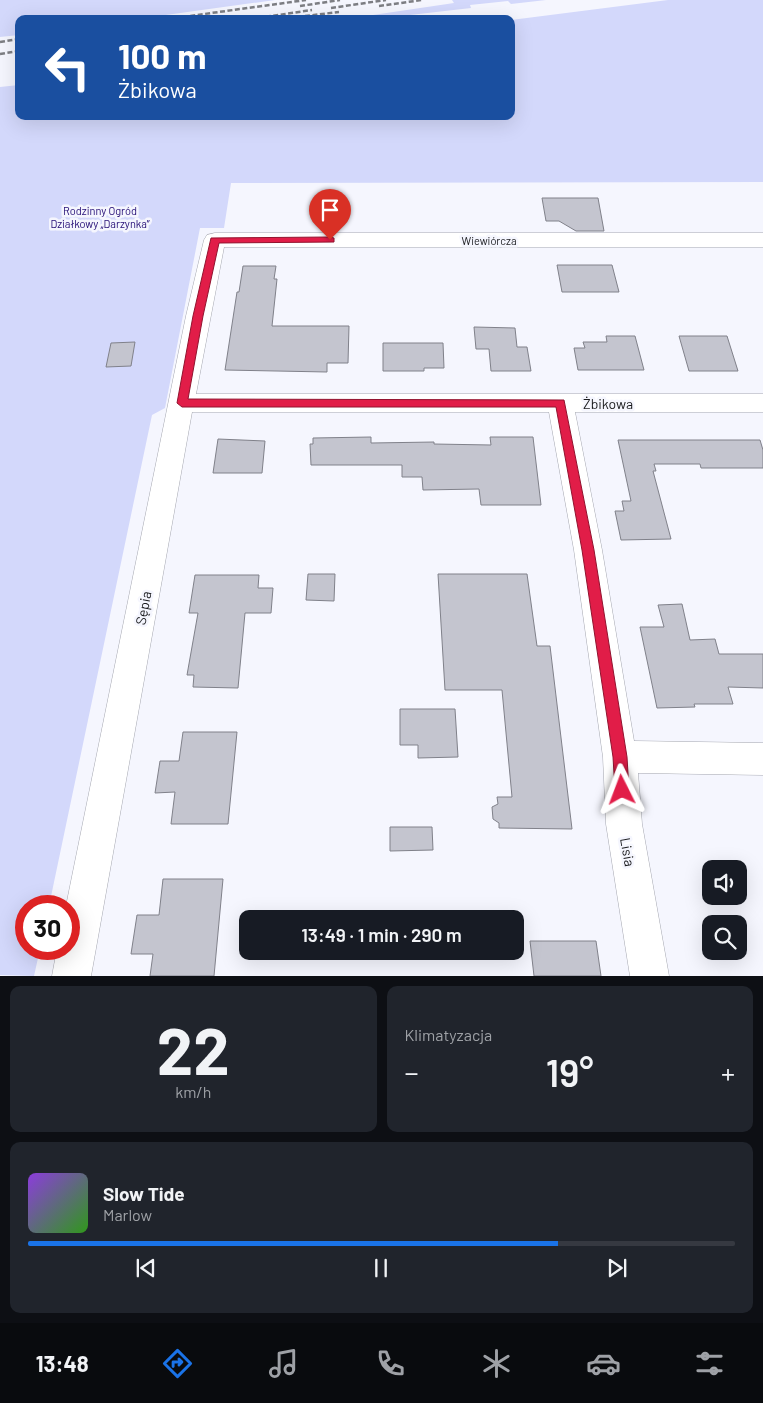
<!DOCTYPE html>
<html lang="pl">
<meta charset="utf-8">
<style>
body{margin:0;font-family:Barlow,sans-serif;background:#20242c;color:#f1f3f6;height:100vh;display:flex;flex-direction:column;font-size:19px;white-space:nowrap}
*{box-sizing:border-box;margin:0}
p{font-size:16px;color:#9ea1a6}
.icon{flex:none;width:28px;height:28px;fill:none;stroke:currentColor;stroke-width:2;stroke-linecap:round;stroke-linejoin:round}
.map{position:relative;height:976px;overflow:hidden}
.drawer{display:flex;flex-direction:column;gap:10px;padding:10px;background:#0d0f14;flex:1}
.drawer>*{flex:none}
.banner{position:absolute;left:15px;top:15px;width:500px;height:105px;border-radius:10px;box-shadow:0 5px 20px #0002;background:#1a4fa0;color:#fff;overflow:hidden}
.buttons{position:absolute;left:702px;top:860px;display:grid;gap:10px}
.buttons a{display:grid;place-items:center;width:45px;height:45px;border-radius:10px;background:#171b24;box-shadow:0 5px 20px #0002;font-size:25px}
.speed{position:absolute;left:15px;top:895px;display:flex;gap:10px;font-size:25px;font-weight:700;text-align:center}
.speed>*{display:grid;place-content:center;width:65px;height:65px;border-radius:50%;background:#171b24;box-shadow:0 5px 20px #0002;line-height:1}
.speed .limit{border:8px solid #d22;background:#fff;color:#111}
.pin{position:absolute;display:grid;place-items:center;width:42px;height:42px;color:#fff;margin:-51px -21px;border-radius:50% 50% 50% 0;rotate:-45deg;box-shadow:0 0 5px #0007}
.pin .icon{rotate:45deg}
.me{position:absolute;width:55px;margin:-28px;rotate:357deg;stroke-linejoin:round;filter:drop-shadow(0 0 4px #0008)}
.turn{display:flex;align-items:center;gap:18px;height:105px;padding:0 20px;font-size:22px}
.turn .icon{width:65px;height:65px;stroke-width:2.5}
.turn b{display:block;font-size:35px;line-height:42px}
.big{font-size:38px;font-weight:600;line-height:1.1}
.drawer .card{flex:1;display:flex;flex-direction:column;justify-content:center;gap:8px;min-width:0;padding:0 18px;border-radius:10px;background:#20242c}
.drawer .dial{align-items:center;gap:0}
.dial b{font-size:65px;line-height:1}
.song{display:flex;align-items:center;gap:15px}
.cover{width:60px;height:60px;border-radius:8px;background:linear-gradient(135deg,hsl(270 70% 55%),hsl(110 70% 35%))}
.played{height:5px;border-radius:2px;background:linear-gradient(90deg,#1a73e8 75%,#363941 75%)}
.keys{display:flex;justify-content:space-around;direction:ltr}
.heat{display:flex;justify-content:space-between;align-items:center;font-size:28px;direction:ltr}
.drawer .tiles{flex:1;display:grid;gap:10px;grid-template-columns:1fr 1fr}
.card:last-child{grid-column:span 2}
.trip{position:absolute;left:239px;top:910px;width:285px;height:50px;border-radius:10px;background:#171b24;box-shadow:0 5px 20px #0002;font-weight:600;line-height:50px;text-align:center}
.dock{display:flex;height:80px;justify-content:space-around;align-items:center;background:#090b0e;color:#9ea1a6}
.dock .icon{width:35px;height:35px}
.dock .active{color:#1a73e8}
.dock b{font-size:22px;color:#f1f3f6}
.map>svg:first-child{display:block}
</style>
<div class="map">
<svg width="763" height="976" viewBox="0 0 763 976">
<rect width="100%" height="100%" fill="#f5f6fe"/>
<g fill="#d3d8fb">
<polygon points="0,0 275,0 137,19 19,19 19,35 0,37"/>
<polygon points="452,0 546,0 511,4 508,1 470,5 471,8 375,19 346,19 454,3"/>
<polygon points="668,0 763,0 763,182 231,183 224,228 200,228 165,408 152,415 49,906 26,906 26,949 40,949 34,976 0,975 0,87 19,85 19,116 511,116 511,20"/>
</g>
<g fill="#c4c5cf" stroke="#80818a">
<polygon points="542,198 598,198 604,231 576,231 559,221 546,221"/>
<polygon points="557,265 612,265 619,292 562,292"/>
<polygon points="243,266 276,266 274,279 277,279 272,326 349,326 348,363 327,363 327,372 225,370 237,292 239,292"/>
<polygon points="474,327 515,328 517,347 527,347 531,371 491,371 489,349 476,349"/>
<polygon points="606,336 635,336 644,370 578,370 574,348 585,348 583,342 607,342"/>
<polygon points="679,336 727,336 738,371 689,371"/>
<polygon points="135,342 131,366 106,367 111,343"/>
<polygon points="383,343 443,343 444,368 424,368 424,371 383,371"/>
<polygon points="371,437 371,443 434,442 434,444 491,445 490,437 533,437 541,505 481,505 479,489 423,490 422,477 402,477 402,465 311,465 310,444 313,444 313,438"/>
<polygon points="218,439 265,441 262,473 213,473"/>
<polygon points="618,440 760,440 763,450 763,468 701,468 700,464 654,464 656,471 653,471 671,539 621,540 615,511 624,511 622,501 631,501"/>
<polygon points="308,574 335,574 334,601 306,600"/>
<polygon points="438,574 527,574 537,646 550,646 572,829 499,828 499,823 493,819 492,807 498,804 497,797 512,797 502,690 445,690"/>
<polygon points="195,575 259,575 258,588 273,588 271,613 245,613 238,688 193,687 194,675 187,675 198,613 189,613"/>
<polygon points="682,604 690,640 715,639 719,654 763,654 763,688 728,687 733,704 694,704 695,707 657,708 640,627 664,627 658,605"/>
<polygon points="400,709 455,709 458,757 418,758 418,745 400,745"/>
<polygon points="183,732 237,732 228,824 171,824 175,792 155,793 160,761 179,761"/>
<polygon points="390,827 432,827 433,850 390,851"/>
<polygon points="163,879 223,879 214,976 150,976 153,954 131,954 137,915 159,915"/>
<polygon points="530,941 596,941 601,976 534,976"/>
</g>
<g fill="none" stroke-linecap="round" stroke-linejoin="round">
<g stroke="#a5a7b0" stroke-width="1">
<polygon id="street" points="215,233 763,233 763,247 224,247 196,394 763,394 763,412 575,412 602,550 634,741 763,743 763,775 638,773 642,824 669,976 630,976 606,824 603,757 574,550 549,412 192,412 91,976 52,976 57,949 69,949 69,906 66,906 186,316 204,240 207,235"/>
</g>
<use href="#street" fill="#fff" fill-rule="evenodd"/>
<g stroke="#7d7e83" stroke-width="2.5" stroke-dasharray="5 2.5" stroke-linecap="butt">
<polyline points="300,6 340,0"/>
<polyline points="379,6 422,0"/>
<polyline points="331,8 386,0"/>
<polyline points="305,16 339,12"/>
<polyline points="168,19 306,0"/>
<polyline points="251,19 312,10"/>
<polyline points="0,42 19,39"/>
<polyline points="0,54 19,51"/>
</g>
</g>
<polygon fill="#e11d48" stroke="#92132f" points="330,237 334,238 334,242 219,243 203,316 188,399 564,400 594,550 627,757 629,790 627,795 622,797 617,795 615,790 613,757 582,550 556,407 182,407 177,403 193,316 211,238"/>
<g text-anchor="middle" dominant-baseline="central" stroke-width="5" stroke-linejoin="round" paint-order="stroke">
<g font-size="11" fill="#220b74" stroke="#f5f6fe">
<text x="100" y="210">Rodzinny Ogród<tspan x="100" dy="13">Działkowy „Darzynka”</tspan></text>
</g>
<g font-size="11" fill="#191a1d" stroke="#f5f6fe">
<text x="489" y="240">Wiewiórcza</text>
</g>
<g font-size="14" fill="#191a1d" stroke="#f5f6fe">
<text x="608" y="403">Żbikowa</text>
<text transform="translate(143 608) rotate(-79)">Sępia</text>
<text transform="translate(628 852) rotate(80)">Lisia</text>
</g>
</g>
</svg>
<div class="buttons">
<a><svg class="icon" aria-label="sound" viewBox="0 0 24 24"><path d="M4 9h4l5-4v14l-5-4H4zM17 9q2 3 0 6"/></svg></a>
<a><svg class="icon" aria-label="search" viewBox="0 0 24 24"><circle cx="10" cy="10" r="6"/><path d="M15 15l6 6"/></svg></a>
</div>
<div class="speed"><div class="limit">30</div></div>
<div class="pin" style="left:330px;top:240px;background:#d93025"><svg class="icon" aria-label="arrive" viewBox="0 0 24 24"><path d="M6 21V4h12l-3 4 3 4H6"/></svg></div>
<svg class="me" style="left:622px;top:790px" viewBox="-20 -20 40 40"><path d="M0-17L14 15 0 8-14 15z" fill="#e11d48" stroke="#fff" stroke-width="4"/></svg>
<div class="trip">13:49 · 1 min · 290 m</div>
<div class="banner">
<div class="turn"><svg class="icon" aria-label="left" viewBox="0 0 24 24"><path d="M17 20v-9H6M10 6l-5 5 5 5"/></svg><div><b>100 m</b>Żbikowa</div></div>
</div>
</div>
<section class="drawer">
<div class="tiles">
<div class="card dial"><b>22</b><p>km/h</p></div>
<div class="card"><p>Klimatyzacja</p>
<div class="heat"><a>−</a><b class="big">19°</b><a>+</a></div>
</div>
<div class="card">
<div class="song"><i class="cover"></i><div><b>Slow Tide</b><p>Marlow</p></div></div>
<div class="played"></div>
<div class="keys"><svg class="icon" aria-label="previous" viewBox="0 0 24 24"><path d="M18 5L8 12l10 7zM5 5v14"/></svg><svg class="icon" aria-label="pause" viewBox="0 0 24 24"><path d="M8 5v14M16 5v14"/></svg><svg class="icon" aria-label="next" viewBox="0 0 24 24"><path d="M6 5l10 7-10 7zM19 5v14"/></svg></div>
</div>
</div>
</section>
<nav class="dock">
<b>13:48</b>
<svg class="icon active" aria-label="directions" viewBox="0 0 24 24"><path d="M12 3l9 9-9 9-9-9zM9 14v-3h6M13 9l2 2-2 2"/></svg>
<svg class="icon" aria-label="music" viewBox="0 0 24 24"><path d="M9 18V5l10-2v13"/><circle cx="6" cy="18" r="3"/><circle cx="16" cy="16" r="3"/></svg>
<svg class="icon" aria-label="phone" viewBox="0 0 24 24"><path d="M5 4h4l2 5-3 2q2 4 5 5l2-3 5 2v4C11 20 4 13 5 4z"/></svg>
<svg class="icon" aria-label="climate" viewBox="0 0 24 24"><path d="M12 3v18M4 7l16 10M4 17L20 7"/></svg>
<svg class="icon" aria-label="car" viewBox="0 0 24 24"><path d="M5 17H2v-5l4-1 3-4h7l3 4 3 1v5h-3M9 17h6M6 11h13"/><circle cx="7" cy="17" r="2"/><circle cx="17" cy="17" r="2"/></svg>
<svg class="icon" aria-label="filters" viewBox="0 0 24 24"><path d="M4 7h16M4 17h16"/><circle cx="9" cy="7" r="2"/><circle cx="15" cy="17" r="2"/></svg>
</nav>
